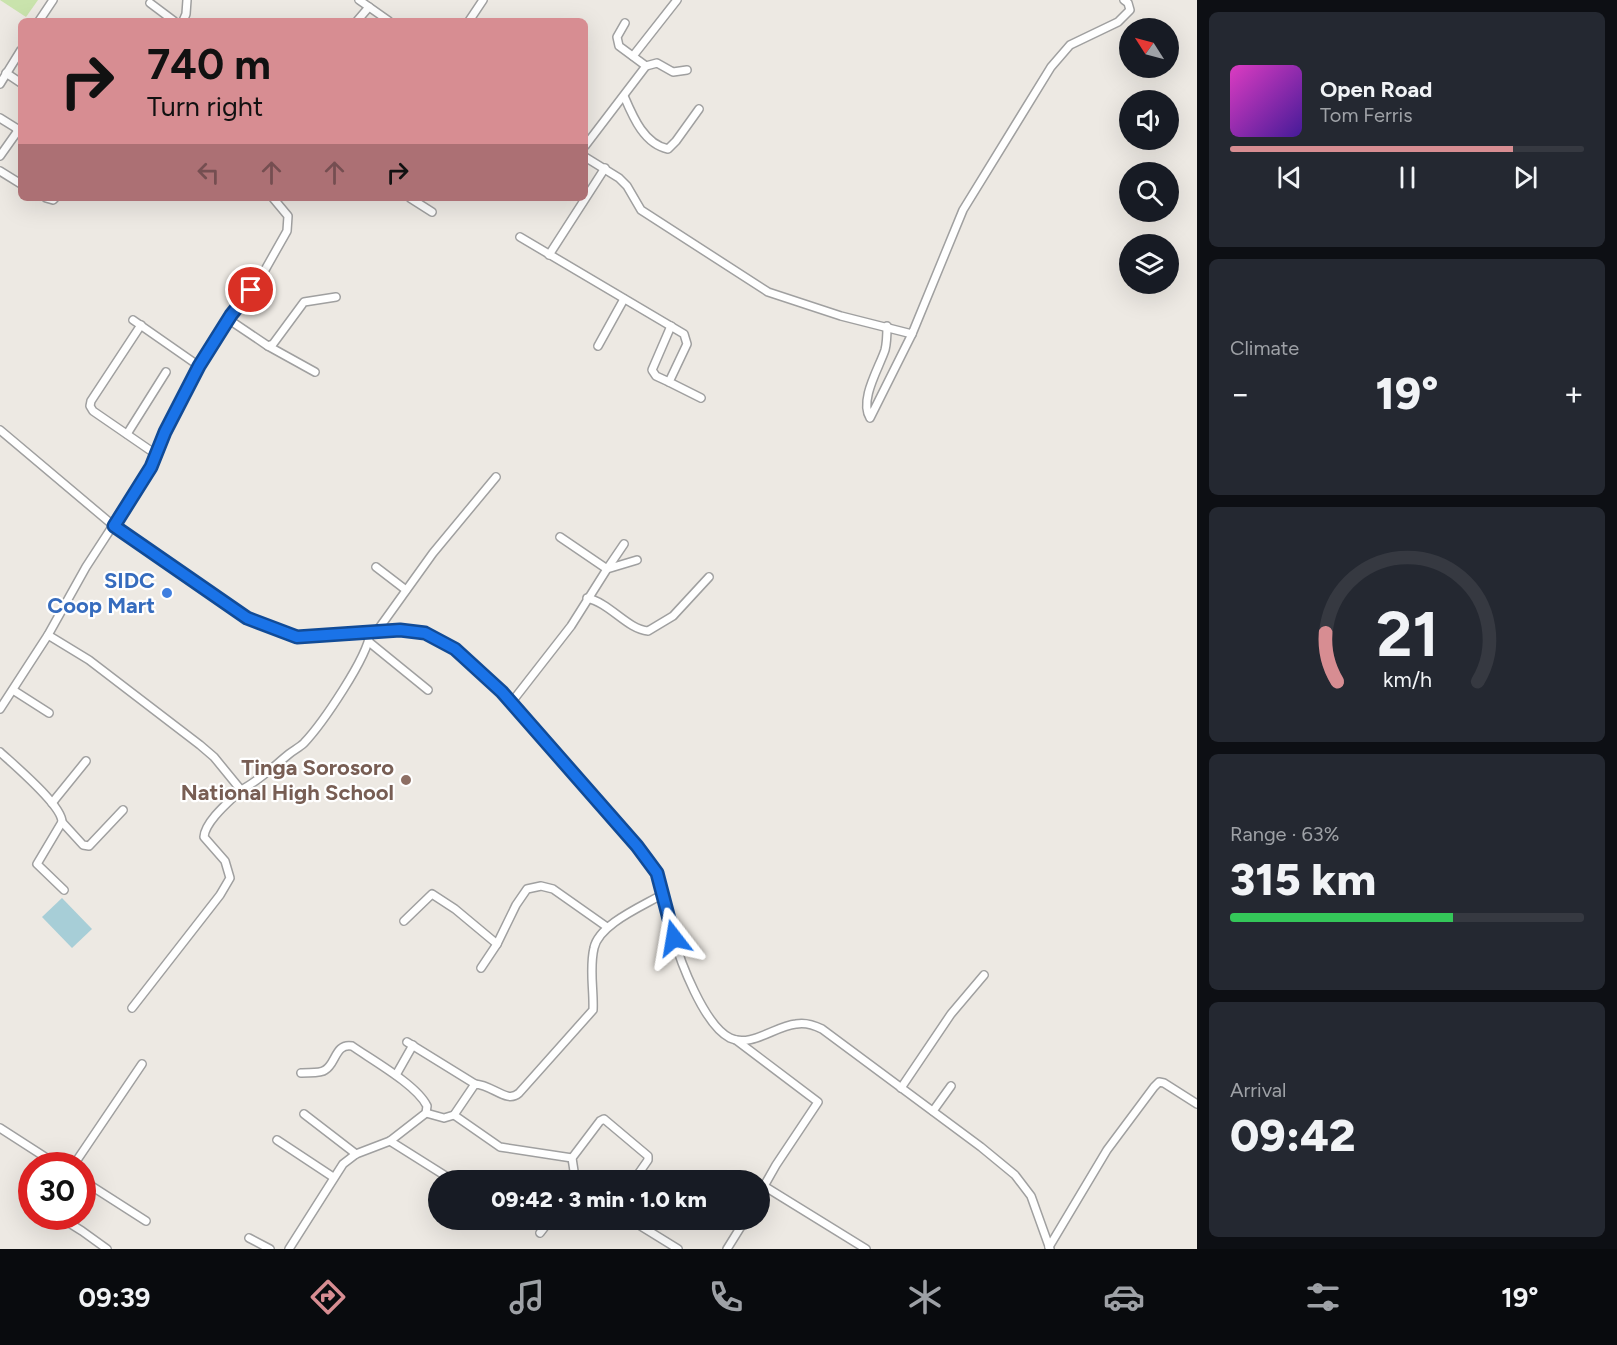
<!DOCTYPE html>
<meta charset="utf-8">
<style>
body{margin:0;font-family:Figtree,sans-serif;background:#242831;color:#f1f3f6;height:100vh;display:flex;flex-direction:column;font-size:22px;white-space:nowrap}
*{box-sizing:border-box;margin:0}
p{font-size:20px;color:#9ea1a6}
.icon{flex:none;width:33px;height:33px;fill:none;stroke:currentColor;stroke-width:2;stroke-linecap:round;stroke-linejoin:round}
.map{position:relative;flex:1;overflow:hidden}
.panel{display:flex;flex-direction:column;gap:12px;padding:12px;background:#0d0f14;width:420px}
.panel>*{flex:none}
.top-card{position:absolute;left:18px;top:18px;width:570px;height:183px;border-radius:9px;box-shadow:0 6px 24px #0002;background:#d78d92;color:#111;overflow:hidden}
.needle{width:39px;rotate:306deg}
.tools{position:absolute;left:1119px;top:18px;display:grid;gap:12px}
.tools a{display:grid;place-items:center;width:60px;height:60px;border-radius:50%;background:#171b24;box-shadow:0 6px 24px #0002;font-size:30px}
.speed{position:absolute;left:18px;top:1152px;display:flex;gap:12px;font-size:30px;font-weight:700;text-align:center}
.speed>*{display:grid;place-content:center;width:78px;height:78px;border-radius:50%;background:#171b24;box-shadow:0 6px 24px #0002;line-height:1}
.speed .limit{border:9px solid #d22;background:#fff;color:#111}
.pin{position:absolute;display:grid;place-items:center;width:51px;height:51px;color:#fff;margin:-26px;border:3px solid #fff;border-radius:50%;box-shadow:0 2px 6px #0007}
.me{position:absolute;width:66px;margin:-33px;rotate:346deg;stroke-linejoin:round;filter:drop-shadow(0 0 4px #0008)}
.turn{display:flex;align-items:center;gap:21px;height:126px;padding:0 30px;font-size:27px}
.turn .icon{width:78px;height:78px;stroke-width:2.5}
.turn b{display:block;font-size:42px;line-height:51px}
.lanes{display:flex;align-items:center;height:57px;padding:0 30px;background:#0003;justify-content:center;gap:30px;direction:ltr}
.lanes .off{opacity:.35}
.big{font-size:45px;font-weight:800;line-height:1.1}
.panel .card{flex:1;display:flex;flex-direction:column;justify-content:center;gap:9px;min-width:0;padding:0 21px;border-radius:9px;background:#242831}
.panel .dial{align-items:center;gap:0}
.dial svg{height:156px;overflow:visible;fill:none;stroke:#363941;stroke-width:7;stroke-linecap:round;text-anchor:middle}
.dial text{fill:#f1f3f6;stroke:none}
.song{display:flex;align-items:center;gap:18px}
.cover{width:72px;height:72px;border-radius:9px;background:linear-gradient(135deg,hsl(310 70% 55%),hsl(260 70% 35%))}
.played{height:6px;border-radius:3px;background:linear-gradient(90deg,#d78d92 80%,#363941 80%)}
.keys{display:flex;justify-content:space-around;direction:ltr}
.heat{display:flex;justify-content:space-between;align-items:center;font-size:33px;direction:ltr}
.charge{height:9px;border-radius:4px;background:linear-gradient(90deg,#34c759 63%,#363941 0)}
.trip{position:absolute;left:428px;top:1170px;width:342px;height:60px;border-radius:30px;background:#171b24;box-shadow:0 6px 24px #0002;font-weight:800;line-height:60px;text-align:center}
.dock{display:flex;height:96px;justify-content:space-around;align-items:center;background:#090b0e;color:#9ea1a6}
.dock .icon{width:42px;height:42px}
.dock .selected{color:#d78d92}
.dock b{font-size:27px;color:#f1f3f6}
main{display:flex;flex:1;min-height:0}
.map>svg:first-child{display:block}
</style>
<main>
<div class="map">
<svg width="1197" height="1249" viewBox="0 0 1197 1249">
<rect width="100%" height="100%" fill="#ede9e3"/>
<polygon fill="#c9e3ac" points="0,0 38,0 26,17"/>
<polygon fill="#a7ced7" points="62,898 92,929 72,948 42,917"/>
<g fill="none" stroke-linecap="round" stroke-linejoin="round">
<g stroke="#a0a0a0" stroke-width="10">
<g id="minor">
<polyline points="359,0 389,21"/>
<polyline points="150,3 174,21"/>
<polyline points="39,21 53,0"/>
<polyline points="183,21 186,14 187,0"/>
<polyline points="357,21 369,7"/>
<polyline points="469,21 483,0"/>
<polyline points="625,23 617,37 619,46 646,66"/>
<polyline points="633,56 677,0"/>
<polyline points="6,73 21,83"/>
<polyline points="0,84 21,50"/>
<path d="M624,96C633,117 644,144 668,149L676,141L699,109"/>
<polyline points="0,118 16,128 17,132 0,156"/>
<polyline points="585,146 646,66 657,63 673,72 687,70"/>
<polyline points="585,157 619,178 627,186 641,210 768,292 841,316 912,334 963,210 1051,67 1070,45 1118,22 1130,10 1128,3 1124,0"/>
<polyline points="0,171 21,184"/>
<polyline points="46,198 53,200 55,198"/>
<polyline points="410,198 432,212"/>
<polyline points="520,237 684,334 687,344 669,382 701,398"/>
<polyline points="549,255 605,168"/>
<polyline points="228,319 268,346 273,344 304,302 336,297"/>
<polyline points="133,320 199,366"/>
<polyline points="141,325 91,401 90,406 93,411 157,455"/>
<path d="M887,326C887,334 887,342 885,350C879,368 859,400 870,418L912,334"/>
<polyline points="268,346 315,372"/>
<polyline points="598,346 624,299"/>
<polyline points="669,382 656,376 652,370 671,326"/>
<path d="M0,430L114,526L247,618L297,637L400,630L425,633L455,649L502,692L637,847C643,855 651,863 656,872C666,890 668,915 673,935C680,961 704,1025 730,1038C751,1048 775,1026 796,1024C805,1022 814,1025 822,1029L981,1147L1015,1175L1031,1196L1050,1249"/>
<polyline points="127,434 166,372"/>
<polyline points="560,537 607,569 624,544"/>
<polyline points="376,567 406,590"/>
<path d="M587,598C610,603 627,629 648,631L673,616L709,577"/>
<polyline points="377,631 433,553 496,477"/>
<path d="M48,635L89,660L200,745L214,757L241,790C260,780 273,767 289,754C294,750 300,747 304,743C322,724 368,657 370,633"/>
<polyline points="369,642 428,690"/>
<polyline points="13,690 49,713"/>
<polyline points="511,703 571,626 607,569 637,560"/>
<polyline points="0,709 48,635 86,567 151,467 164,432 199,366 231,315 261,277 287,231 288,216 273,198"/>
<path d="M0,752C14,765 62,805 62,822L37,864L64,890"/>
<polyline points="52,803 86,761"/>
<polyline points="62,822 83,845 89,846 123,810"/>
<polyline points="404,921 432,894 455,909 497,944 516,905 527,889 541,886 553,889 607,927"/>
<polyline points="481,968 497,944"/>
<path d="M132,1008L220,895L230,878L225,861L204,837C205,821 231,800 241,790"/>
<polyline points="736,1040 818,1102 776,1165 759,1195"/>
<polyline points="407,1042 475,1084"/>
<polyline points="396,1075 413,1045"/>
<polyline points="901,1088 951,1014 984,975"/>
<polyline points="933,1111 951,1086"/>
<polyline points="426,1113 444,1118 454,1115"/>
<polyline points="304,1114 356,1154"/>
<polyline points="0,1128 59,1166"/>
<polyline points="277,1140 333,1177"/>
<polyline points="390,1141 452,1180"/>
<path d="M572,1158L500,1147L454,1115L475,1084C493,1085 507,1104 519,1093L593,1010C594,990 589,969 594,948C599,924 643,906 663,894"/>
<polyline points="73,1166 142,1064"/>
<polyline points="82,1180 146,1221"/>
<polyline points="573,1180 574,1171 572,1158 600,1121 604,1119 648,1156 648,1160 634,1180"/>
<polyline points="764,1186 866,1249"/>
<polyline points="58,1216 82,1231 107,1249"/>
<polyline points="631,1220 678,1249"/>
<polyline points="540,1233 550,1220"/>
<polyline points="249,1238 270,1249"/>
<polyline points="1049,1247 1107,1150 1154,1087 1159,1082 1164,1083 1197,1104"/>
<path d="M289,1249L343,1164L356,1154L390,1141L426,1113L427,1106C417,1085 372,1060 352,1046C335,1043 336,1064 325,1070C320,1074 308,1072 301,1073"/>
<polyline points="727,1249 745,1220"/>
</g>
</g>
<use href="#minor" stroke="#fff" stroke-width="7"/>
</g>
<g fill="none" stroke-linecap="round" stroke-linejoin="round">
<g stroke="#114b97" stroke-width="15">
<polyline id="route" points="251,290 231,315 199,366 165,432 151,467 114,526 247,618 297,637 400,630 425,633 455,649 502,692 637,846 657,873 674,938"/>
</g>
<use href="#route" stroke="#1a73e8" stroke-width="10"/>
</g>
<circle fill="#3f7fe0" stroke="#fff" stroke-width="2" cx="167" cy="593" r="6"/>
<circle fill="#8d6e63" stroke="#fff" stroke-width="2" cx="406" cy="780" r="6"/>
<g text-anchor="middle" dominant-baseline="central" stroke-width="4.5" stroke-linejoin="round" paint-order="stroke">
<g font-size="22" font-weight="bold" fill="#366cbe" stroke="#fff" text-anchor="end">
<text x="155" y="580">SIDC<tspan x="155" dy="25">Coop Mart</tspan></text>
</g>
<g font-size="22" font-weight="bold" fill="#785e54" stroke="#fff" text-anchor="end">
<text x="394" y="767">Tinga Sorosoro<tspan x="394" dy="25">National High School</tspan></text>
</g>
</g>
</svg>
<div class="tools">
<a><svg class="needle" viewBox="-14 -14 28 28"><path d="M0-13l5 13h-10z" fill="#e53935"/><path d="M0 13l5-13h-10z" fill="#9ea1a6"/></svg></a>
<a><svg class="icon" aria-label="sound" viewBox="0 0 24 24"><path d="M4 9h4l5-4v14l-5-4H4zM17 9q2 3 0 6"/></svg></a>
<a><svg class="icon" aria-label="search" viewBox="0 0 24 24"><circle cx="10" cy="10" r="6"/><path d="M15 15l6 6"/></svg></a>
<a><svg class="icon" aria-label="layers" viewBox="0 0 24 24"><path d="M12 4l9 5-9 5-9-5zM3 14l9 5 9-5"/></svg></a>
</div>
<div class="speed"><div class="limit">30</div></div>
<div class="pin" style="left:251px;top:290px;background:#d93025"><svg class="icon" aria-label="arrive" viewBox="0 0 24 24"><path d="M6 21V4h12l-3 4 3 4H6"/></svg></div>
<svg class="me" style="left:674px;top:938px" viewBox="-20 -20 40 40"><path d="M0-17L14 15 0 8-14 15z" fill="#1a73e8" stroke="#fff" stroke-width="4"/></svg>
<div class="trip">09:42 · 3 min · 1.0 km</div>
<div class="top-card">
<div class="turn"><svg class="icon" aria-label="right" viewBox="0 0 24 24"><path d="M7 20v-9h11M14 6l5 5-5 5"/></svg><div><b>740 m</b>Turn right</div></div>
<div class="lanes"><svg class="icon off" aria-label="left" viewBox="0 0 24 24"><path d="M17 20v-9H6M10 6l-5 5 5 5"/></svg><svg class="icon off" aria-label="ahead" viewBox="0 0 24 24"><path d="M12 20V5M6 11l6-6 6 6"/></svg><svg class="icon off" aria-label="ahead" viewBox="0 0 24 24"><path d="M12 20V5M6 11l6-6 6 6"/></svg><svg class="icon" aria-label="right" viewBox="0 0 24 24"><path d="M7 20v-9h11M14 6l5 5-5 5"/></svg></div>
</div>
</div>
<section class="panel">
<div class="card">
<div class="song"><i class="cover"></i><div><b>Open Road</b><p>Tom Ferris</p></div></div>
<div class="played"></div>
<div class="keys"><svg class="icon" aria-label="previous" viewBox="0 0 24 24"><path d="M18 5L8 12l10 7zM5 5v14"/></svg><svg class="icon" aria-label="pause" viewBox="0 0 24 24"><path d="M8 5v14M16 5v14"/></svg><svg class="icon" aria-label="next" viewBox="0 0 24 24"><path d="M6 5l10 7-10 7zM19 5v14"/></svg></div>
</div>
<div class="card"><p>Climate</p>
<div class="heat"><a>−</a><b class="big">19°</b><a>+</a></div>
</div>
<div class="card dial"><svg viewBox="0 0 100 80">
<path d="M14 69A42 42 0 1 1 86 69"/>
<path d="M14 69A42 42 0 0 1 8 44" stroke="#d78d92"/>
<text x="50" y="56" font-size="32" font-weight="700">21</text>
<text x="50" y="72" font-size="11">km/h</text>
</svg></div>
<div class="card"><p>Range · 63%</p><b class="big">315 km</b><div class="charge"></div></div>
<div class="card"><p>Arrival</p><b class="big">09:42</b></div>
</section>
</main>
<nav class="dock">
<b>09:39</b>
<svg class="icon selected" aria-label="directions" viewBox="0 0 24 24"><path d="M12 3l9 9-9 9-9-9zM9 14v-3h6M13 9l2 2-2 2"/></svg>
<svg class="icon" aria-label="music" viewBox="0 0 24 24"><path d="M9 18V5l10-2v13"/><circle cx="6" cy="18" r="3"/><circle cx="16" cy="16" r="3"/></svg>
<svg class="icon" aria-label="phone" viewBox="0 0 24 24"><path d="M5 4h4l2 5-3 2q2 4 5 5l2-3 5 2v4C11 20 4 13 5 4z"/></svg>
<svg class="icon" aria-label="climate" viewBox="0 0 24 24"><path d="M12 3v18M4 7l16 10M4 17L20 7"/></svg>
<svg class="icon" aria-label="car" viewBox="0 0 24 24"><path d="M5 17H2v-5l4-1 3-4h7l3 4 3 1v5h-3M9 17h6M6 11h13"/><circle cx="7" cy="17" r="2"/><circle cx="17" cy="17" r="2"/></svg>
<svg class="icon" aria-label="filters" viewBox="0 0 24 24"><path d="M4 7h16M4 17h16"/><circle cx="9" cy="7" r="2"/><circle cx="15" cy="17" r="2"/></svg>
<b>19°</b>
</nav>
